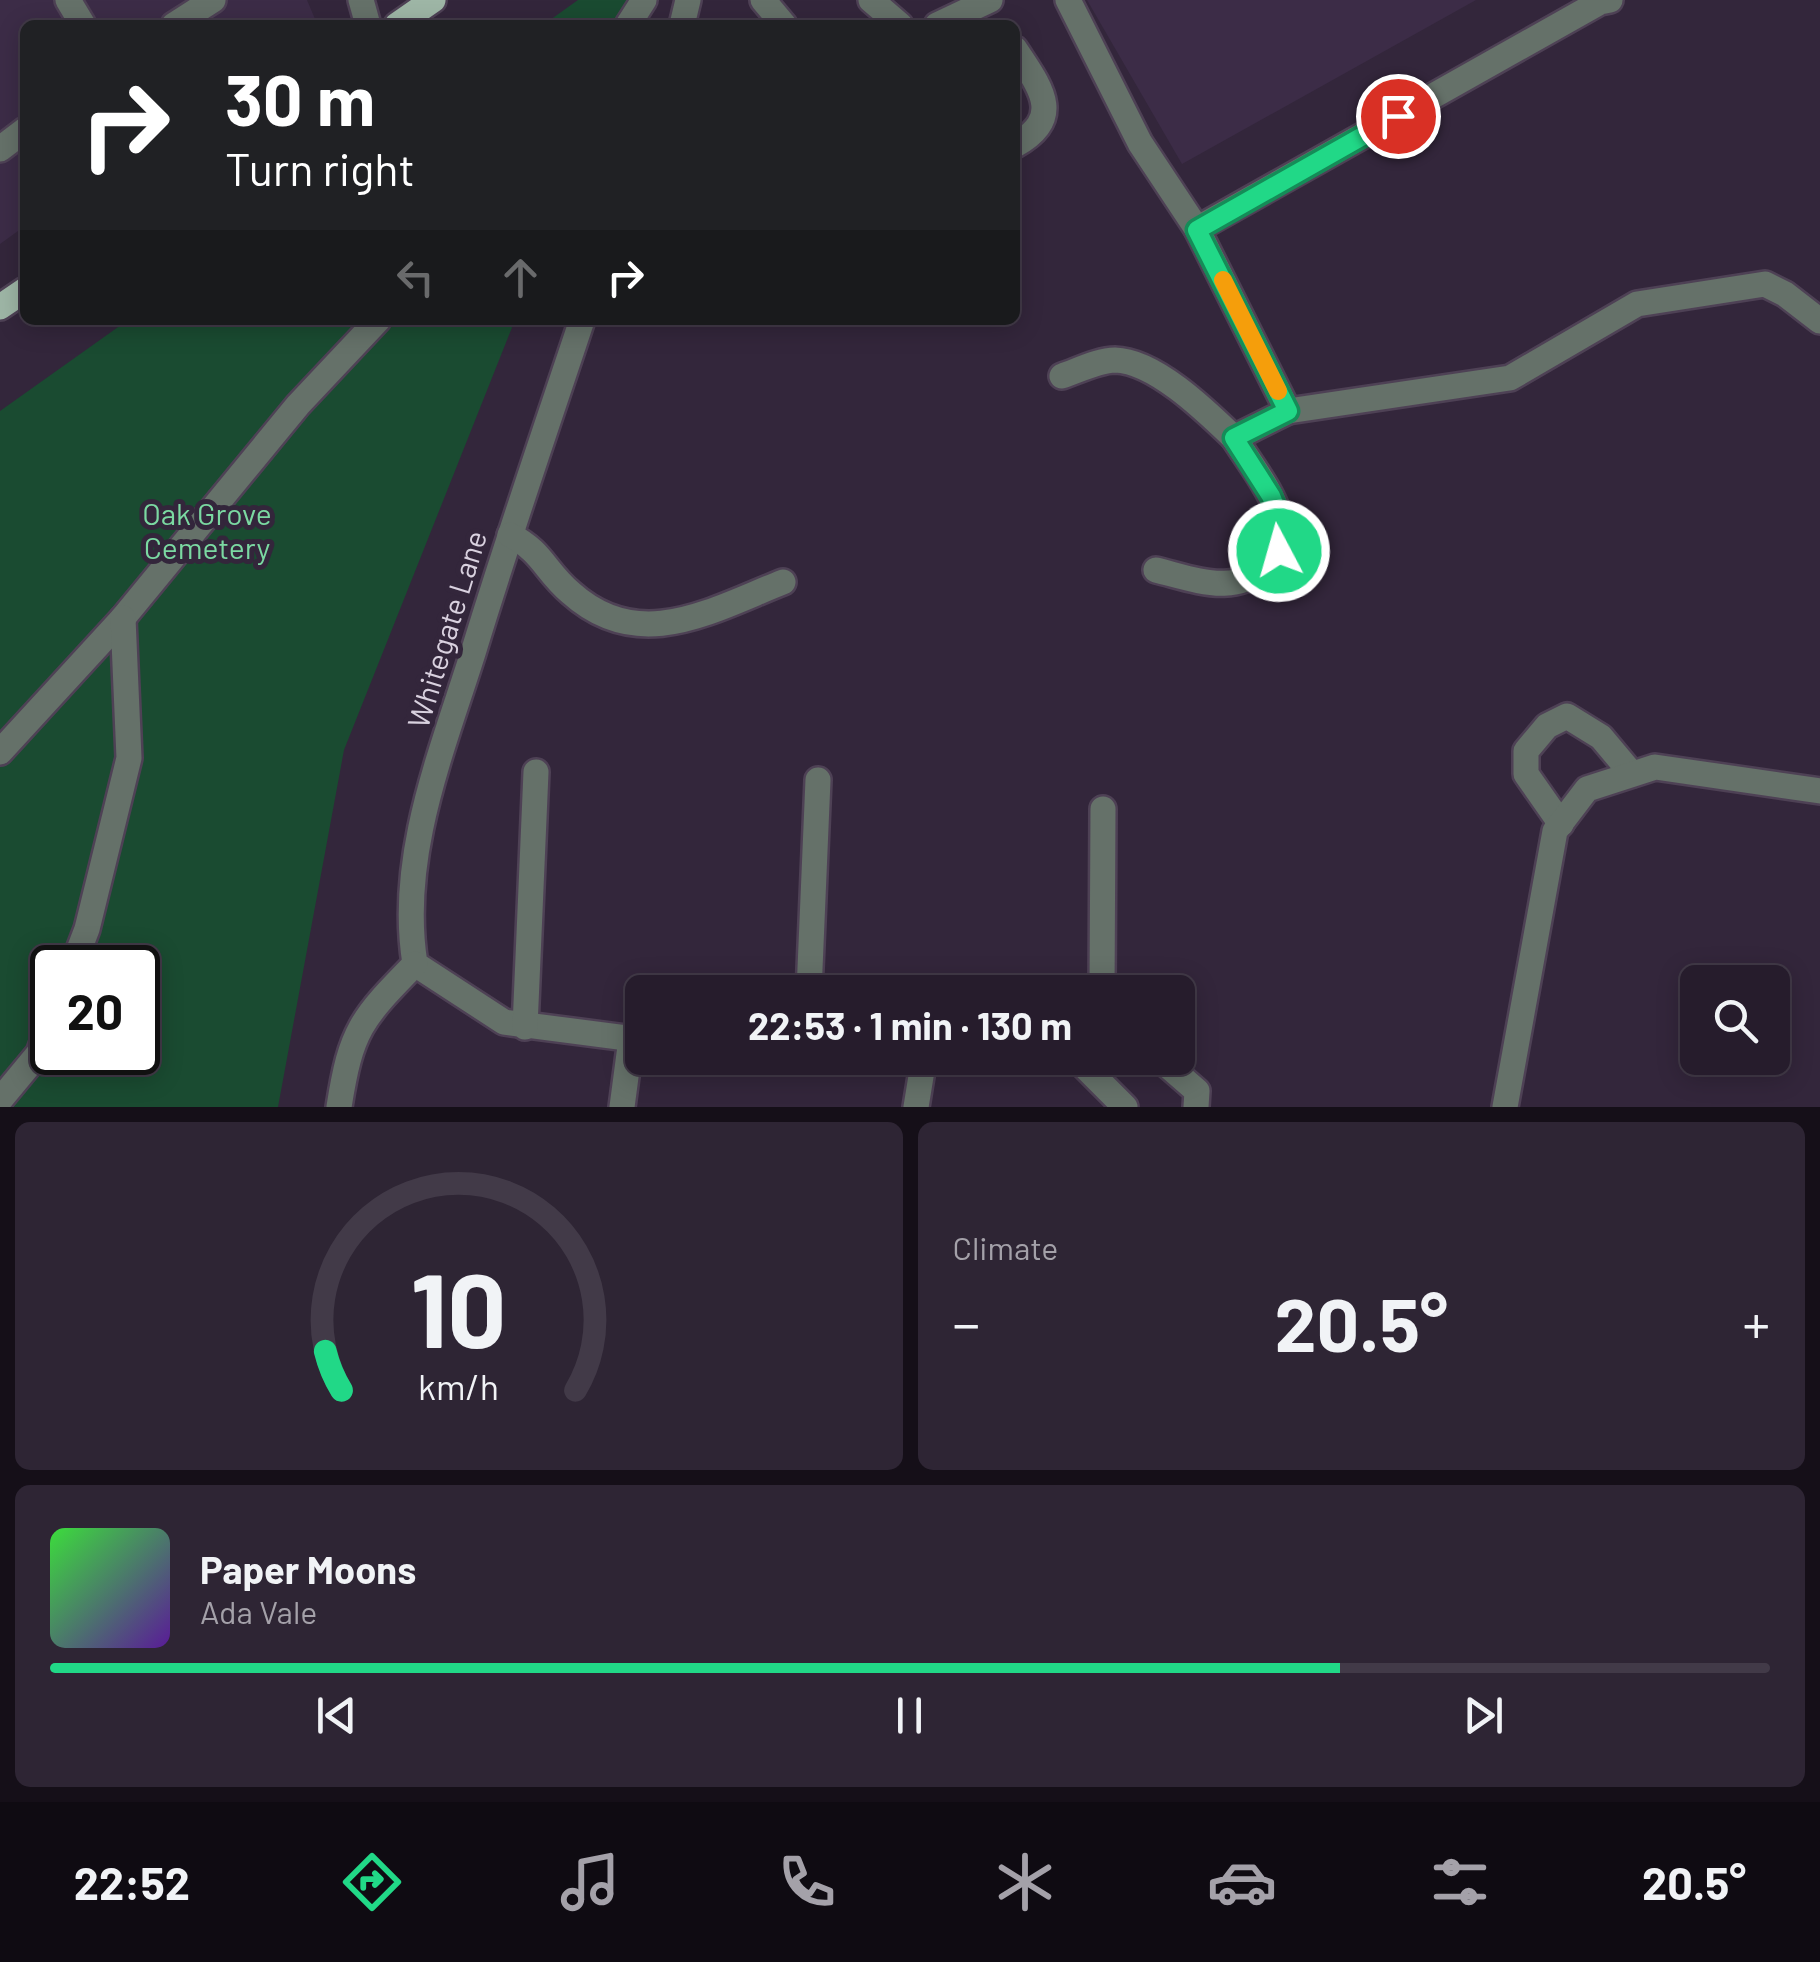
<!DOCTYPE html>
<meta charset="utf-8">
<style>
body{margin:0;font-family:Barlow,sans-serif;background:#2e2534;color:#f1f3f6;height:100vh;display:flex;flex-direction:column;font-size:38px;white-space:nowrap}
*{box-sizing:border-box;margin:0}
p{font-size:32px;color:#a4a1a9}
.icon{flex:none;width:55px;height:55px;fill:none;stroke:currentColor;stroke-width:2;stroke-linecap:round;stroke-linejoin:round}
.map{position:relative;height:1107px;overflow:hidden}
.drawer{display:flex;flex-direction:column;gap:15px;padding:15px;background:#150f18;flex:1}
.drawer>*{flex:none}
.banner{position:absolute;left:20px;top:20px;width:1000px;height:305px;border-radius:15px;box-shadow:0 5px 25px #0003,0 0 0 2px #423a48;background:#202124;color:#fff;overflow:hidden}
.tools{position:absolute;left:1680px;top:965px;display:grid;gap:20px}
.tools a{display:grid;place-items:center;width:110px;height:110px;border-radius:15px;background:#261c2c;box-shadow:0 5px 25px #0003,0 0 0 2px #423a48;font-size:50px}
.speed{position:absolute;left:30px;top:945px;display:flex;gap:20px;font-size:50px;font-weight:700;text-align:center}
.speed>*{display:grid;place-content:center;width:130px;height:130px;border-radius:50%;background:#261c2c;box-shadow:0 5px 25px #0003,0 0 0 2px #423a48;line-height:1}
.speed .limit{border:5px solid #111;border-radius:15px;background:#fff;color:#111}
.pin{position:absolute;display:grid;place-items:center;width:85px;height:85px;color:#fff;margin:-42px;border:5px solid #fff;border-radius:50%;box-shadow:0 2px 10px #0007}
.me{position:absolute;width:110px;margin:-55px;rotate:354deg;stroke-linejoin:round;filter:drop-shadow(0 0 8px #0008)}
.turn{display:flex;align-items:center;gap:35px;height:210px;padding:0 40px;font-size:45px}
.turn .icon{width:130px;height:130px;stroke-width:2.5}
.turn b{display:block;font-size:70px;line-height:85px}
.lanes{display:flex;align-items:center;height:95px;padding:0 40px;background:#0003;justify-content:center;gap:50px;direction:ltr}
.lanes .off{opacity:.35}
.big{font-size:75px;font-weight:700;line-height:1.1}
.drawer .tile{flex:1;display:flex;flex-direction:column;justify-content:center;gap:15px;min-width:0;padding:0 35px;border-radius:15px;background:#2e2534}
.drawer .dial{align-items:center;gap:0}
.dial svg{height:260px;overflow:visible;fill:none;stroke:#423a48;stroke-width:7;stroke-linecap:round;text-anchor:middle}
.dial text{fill:#f1f3f6;stroke:none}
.song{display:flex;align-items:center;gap:30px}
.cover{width:120px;height:120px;border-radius:15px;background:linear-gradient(135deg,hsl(120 70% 55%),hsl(270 70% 35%))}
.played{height:10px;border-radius:5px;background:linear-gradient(90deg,#21d887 75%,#423a48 75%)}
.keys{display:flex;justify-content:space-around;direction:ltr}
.heat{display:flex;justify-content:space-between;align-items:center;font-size:55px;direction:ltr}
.drawer .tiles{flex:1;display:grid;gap:15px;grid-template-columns:1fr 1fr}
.tile:last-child{grid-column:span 2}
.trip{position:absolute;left:625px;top:975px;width:570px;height:100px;border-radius:15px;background:#261c2c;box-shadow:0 5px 25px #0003,0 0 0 2px #423a48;font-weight:700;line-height:100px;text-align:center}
.menu{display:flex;height:160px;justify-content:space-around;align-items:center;background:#0f0b12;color:#a4a1a9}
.menu .icon{width:70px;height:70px}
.menu .current{color:#21d887}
.menu b{font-size:45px;color:#f1f3f6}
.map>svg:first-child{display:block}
</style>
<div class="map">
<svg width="1820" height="1107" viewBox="0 0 1820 1107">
<rect width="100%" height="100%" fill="#33263b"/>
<g fill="#3c2c47">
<polygon points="0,0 307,0 315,19 307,25 25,25 25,226 0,244"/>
<polygon points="1087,0 1476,0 1182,164"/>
</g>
<g fill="#1a4b31" fill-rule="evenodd">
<polygon points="578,0 643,0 633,25 543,25"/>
<path d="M128,320H515L344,750L278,1107H0V411ZM52,968H138V1052H52Z"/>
</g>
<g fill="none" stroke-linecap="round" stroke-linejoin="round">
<g stroke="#4e4155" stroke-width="30">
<g id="minor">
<polyline points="68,0 83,25"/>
<polyline points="361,0 368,25"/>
<polyline points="763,0 784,25"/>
<polyline points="871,0 900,25"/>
<polyline points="1068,0 1140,143 1197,229"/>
<polyline points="1610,0 1600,2 1197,229 1288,411 1510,378 1637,304 1765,284 1785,294 1820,321"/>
<polyline points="174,25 213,0"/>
<polyline points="628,25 644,0"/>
<polyline points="682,25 688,0"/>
<polyline points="937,25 990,0"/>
<path d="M1015,49C1039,86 1066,117 1015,145"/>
<polyline points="0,149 25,130"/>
<path d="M582,320C545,431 507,541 473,653C441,754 398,857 415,964L504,1022L642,1040"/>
<path d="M1062,376C1077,371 1099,360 1115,360C1155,361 1206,411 1234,438"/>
<path d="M510,535C543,552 544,570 571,593C639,654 710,611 783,582"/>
<path d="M1156,570C1197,580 1238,598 1271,561C1279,552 1285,539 1282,526C1275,494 1251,465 1234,438L1288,411"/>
<polyline points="0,752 123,618 298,405 378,320"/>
<polyline points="1561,824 1526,774 1526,751 1547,726 1567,716 1601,737 1632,774"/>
<polyline points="72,968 87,929 129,758 123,618"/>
<polyline points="809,992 818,780"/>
<polyline points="1102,992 1103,809"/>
<polyline points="525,1027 536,772"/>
<polyline points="1034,1058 1077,1059 1125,1107"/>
<polyline points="1159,1058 1197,1091 1196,1107"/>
<polyline points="0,1100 39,1053 52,1018"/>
<path d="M339,1107C351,1030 361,1019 415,964"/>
<polyline points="622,1107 631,1039"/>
<polyline points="916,1107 924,1058"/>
<polyline points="1505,1107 1555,831 1587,789 1655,767 1820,791"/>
</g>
</g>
<g stroke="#4e4155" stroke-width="30">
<g id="major">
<polyline points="397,25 433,0"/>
<polyline points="0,307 25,290"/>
</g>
</g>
<use href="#minor" stroke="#657169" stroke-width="25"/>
<use href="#major" stroke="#9eb6a6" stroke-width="25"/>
</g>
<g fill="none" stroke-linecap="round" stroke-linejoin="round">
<g stroke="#158c58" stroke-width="25">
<polyline id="route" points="1279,551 1284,529 1271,496 1234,438 1288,411 1197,230 1398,116"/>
</g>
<use href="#route" stroke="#21d887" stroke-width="18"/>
<polyline stroke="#f59e0b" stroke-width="18" points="1223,280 1278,391"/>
</g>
<g text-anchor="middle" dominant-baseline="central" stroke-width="10" stroke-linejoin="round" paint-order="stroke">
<g font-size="30" fill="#7bd9a2" stroke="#33263b">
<text x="207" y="513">Oak Grove<tspan x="207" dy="34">Cemetery</tspan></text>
</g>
<g font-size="30" fill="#d9d1df" stroke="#33263b">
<text transform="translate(446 629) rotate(-73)">Whitegate Lane</text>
</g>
</g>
</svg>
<div class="tools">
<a><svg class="icon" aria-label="search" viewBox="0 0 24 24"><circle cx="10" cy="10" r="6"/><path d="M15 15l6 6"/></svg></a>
</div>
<div class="speed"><div class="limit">20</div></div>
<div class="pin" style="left:1398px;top:116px;background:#d93025"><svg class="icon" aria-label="arrive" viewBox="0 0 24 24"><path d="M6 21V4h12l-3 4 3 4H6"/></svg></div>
<svg class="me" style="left:1279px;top:551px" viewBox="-20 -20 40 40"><circle r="17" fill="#21d887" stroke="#fff" stroke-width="3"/><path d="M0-11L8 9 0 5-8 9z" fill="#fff"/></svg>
<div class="trip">22:53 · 1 min · 130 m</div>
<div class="banner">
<div class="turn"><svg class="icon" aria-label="right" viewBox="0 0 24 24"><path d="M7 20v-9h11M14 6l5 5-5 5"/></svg><div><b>30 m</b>Turn right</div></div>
<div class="lanes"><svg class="icon off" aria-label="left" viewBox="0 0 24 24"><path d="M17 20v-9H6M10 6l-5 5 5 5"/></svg><svg class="icon off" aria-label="ahead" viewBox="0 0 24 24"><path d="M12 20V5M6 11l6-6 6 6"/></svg><svg class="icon" aria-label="right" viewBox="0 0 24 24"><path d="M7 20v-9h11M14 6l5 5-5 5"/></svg></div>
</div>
</div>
<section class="drawer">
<div class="tiles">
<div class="tile dial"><svg viewBox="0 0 100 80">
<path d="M14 69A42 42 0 1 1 86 69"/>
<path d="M14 69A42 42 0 0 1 9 57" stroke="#21d887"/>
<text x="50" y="56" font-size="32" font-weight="700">10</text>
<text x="50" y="72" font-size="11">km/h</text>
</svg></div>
<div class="tile"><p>Climate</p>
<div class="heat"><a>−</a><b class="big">20.5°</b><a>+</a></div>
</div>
<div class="tile">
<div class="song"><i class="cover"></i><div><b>Paper Moons</b><p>Ada Vale</p></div></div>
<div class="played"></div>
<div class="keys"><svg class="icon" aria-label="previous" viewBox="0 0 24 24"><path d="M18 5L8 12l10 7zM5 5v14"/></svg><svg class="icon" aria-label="pause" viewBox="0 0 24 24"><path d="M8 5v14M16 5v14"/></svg><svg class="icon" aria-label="next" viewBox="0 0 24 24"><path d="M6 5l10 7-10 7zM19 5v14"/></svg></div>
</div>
</div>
</section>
<nav class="menu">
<b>22:52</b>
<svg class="icon current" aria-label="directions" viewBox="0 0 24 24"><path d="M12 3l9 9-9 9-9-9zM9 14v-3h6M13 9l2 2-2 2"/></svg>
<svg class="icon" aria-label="music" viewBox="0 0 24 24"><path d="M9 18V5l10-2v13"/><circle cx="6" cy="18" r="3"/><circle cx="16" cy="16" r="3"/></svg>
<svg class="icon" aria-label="phone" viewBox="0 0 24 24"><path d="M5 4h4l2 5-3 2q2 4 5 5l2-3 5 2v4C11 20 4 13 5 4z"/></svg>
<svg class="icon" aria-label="climate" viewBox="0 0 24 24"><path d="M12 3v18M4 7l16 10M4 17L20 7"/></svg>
<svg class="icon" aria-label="car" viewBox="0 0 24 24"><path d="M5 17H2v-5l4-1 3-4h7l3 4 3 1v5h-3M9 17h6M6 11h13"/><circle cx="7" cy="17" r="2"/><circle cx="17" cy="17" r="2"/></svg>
<svg class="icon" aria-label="filters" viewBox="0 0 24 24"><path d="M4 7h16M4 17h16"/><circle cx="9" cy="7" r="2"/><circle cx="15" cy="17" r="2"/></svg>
<b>20.5°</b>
</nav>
